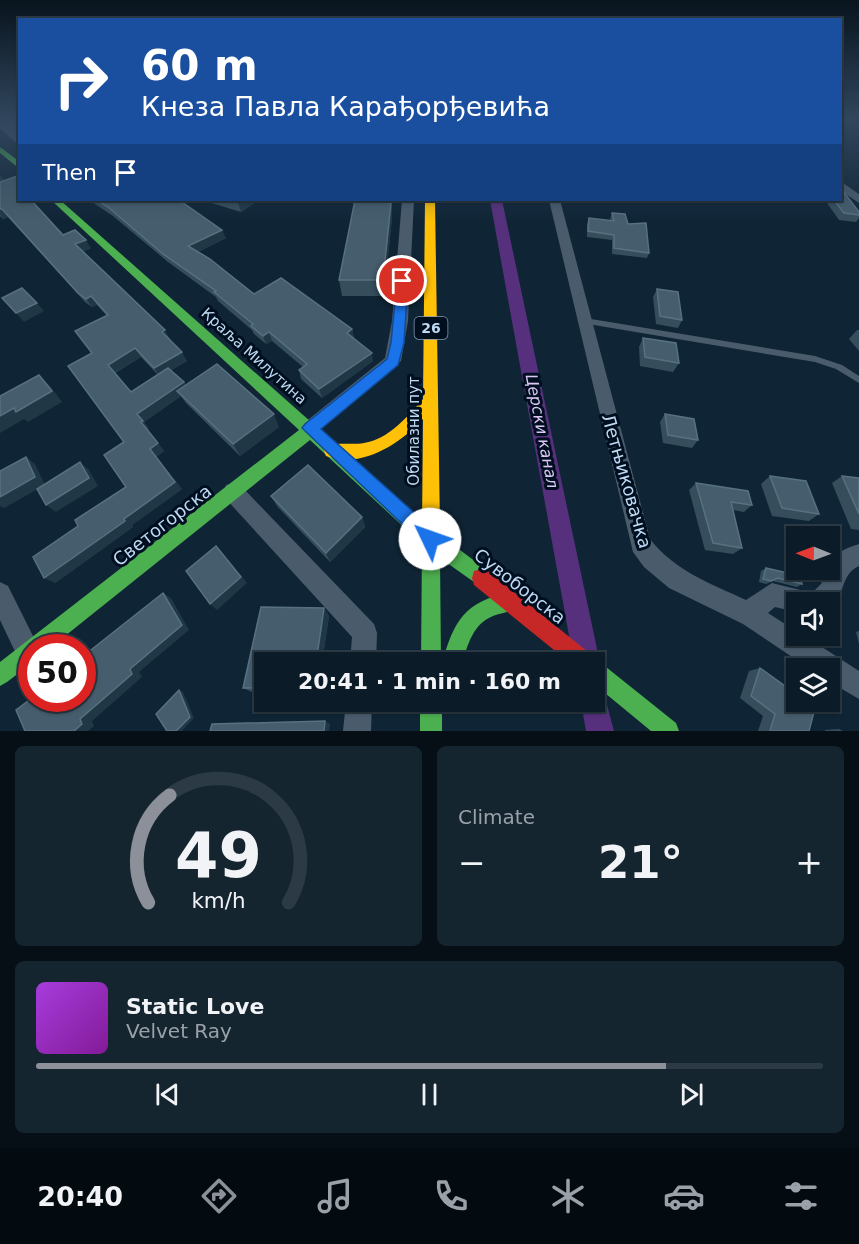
<!DOCTYPE html>
<meta charset="utf-8">
<style>
body{margin:0;font-family:"DejaVu Sans",sans-serif;background:#142530;color:#f1f3f6;height:100vh;display:flex;flex-direction:column;font-size:22px;white-space:nowrap}
*{box-sizing:border-box;margin:0}
p{font-size:20px;color:#9aa1a8}
.icon{flex:none;width:33px;height:33px;fill:none;stroke:currentColor;stroke-width:2;stroke-linecap:round;stroke-linejoin:round}
.map{position:relative;height:731px;overflow:hidden}
.drawer{display:flex;flex-direction:column;gap:15px;padding:15px;background:#060f16;flex:1}
.drawer>*{flex:none}
.guide{position:absolute;left:18px;top:18px;width:824px;height:183px;border-radius:0px;box-shadow:0 2px 4px #0004,0 0 0 2px #2b3a45;background:#1a4fa0;color:#fff;overflow:hidden}
.needle{width:39px;rotate:271deg}
.fabs{position:absolute;left:786px;top:526px;display:grid;gap:12px}
.fabs a{display:grid;place-items:center;width:54px;height:54px;border-radius:0px;background:#0b1c28;box-shadow:0 2px 4px #0004,0 0 0 2px #2b3a45;font-size:30px}
.speed{position:absolute;left:18px;top:634px;display:flex;gap:12px;font-size:30px;font-weight:700;text-align:center}
.speed>*{display:grid;place-content:center;width:78px;height:78px;border-radius:50%;background:#0b1c28;box-shadow:0 2px 4px #0004,0 0 0 2px #2b3a45;line-height:1}
.speed .limit{border:9px solid #d22;background:#fff;color:#111}
.pin{position:absolute;display:grid;place-items:center;width:51px;height:51px;color:#fff;margin:-26px;border:3px solid #fff;border-radius:50%;box-shadow:0 2px 6px #0007}
.me{position:absolute;width:66px;margin:-33px;rotate:312deg;stroke-linejoin:round;filter:drop-shadow(0 0 4px #0008)}
.turn{display:flex;align-items:center;gap:21px;height:126px;padding:0 24px;font-size:27px}
.turn .icon{width:78px;height:78px;stroke-width:2.5}
.turn b{display:block;font-size:42px;line-height:51px}
.then{display:flex;align-items:center;height:57px;padding:0 24px;background:#0003;gap:12px;font-size:22px}
.big{font-size:45px;font-weight:800;line-height:1.1}
.drawer .tile{flex:1;display:flex;flex-direction:column;justify-content:center;gap:9px;min-width:0;padding:0 21px;border-radius:9px;background:#142530}
.drawer .dial{align-items:center;gap:0}
.dial svg{height:156px;overflow:visible;fill:none;stroke:#2b3a45;stroke-width:7;stroke-linecap:round;text-anchor:middle}
.dial text{fill:#f1f3f6;stroke:none}
.song{display:flex;align-items:center;gap:18px}
.cover{width:72px;height:72px;border-radius:9px;background:linear-gradient(135deg,hsl(280 70% 55%),hsl(290 70% 35%))}
.played{height:6px;border-radius:3px;background:linear-gradient(90deg,#8c9099 80%,#2b3a45 80%)}
.keys{display:flex;justify-content:space-around;direction:ltr}
.heat{display:flex;justify-content:space-between;align-items:center;font-size:33px;direction:ltr}
.drawer .tiles{flex:1;display:grid;gap:15px;grid-template-columns:1fr 1fr}
.tile:last-child{grid-column:span 2}
.trip{position:absolute;left:254px;top:652px;width:351px;height:60px;border-radius:0px;background:#0b1c28;box-shadow:0 2px 4px #0004,0 0 0 2px #2b3a45;font-weight:800;line-height:60px;text-align:center}
.menu{display:flex;height:96px;justify-content:space-around;align-items:center;background:#040b10;color:#9aa1a8}
.menu .icon{width:42px;height:42px}
.menu .on{color:#8c9099}
.menu b{font-size:27px;color:#f1f3f6}
.map>svg:first-child{display:block}
</style>
<div class="map">
<svg width="859" height="731" viewBox="0 0 859 731">
<rect width="100%" height="100%" fill="#0f2536"/>
<g fill="none" stroke-linecap="round" stroke-linejoin="round">
<g fill="#57307d" fill-rule="evenodd">
<polygon points="490,200 502,200 600,663 594,673 594,663 574,663"/>
<polygon points="594,686 603,690 614,731 586,731 581,702 594,702"/>
</g>
<polygon fill="#4a5c6c" fill-rule="evenodd" points="585,318 815,356 842,365 859,376 859,383 836,369 815,362 582,323 581,321"/>
<g fill="#4a5c6c" fill-rule="evenodd">
<polygon points="840,181 859,194 859,203 840,190"/>
<polygon points="402,200 414,200 408,321 401,361 316,433 310,436 304,433 301,428 304,423 385,358 392,321"/>
<path d="M549,200H560L650,539C676,572 710,583 746,600L772,583L812,593L821,584L826,570H830C830,553 845,549 859,544V566C840,574 845,597 830,610V603H796V612L775,607L768,613L796,631V636H805L859,671V699L830,682V669H810L743,624L669,588L644,567L633,552Z"/>
<polygon points="233,483 240,485 374,624 377,633 376,663 350,663 352,637 226,499 223,492 226,485"/>
<polygon points="0,582 8,586 39,648 32,648 32,665 29,666 20,662 0,620"/>
<polygon points="346,702 372,702 371,731 343,731"/>
</g>
<g fill="#4caf50" fill-rule="evenodd">
<polygon points="0,147 20,162 20,169 0,153"/>
<polygon points="51,200 60,200 424,522 431,518 437,521 440,535 488,571 490,578 488,585 481,587 440,558 441,663 421,663 422,544 310,440 50,648 32,648 32,663 7,682 0,686 0,662 299,430"/>
<path d="M510,592L517,595L520,602L517,609C509,612 501,613 493,616C473,624 468,644 462,663H442C454,621 464,602 510,592Z"/>
<polygon points="594,660 601,663 676,723 679,731 651,731 594,684 594,663 586,663"/>
<rect x="420" y="702" width="22" height="29"/>
</g>
<path fill="#ffc107" fill-rule="evenodd" d="M425,200H435L440,527L437,533L431,536L425,533L422,527L423,419C399,444 363,469 326,456L324,451L326,446C338,442 352,445 364,443C389,439 407,417 423,399Z"/>
<polygon fill="#c62828" fill-rule="evenodd" points="481,569 488,571 593,656 596,663 594,669 594,663 570,663 474,585 472,578 474,571"/>
</g>
<g fill="#364e5c" fill-rule="evenodd">
<polygon points="0,120 20,120 20,147 0,129"/>
<path d="M0,182L20,200L63,235L91,248L83,252L170,339L169,340L187,361L170,371L184,382L186,385L279,427L240,456L186,403L181,396L144,422L149,429L147,430L164,451L156,457L182,489L132,525L133,527L55,583L78,526L126,487L124,442L92,353L107,316L97,305L92,307L85,302L8,217L3,219L0,216ZM141,357L158,375L131,392L115,373Z"/>
<polygon points="89,200 179,200 226,238 198,252 254,294 352,329 354,338 373,361 322,398 301,379 299,370 303,367 272,341 266,344 254,334 252,330 218,301 216,297 168,262 113,216"/>
<polygon points="205,200 253,200 254,203 241,212 205,201"/>
<polygon points="825,200 840,200 859,212 859,218 856,222 839,220"/>
<polygon points="391,203 392,218 384,296 342,296 339,280"/>
<polygon points="612,213 628,224 649,253 647,258 612,254 612,240 587,237 587,224 589,218 610,221 610,219"/>
<polygon points="657,289 682,320 678,328 656,324 653,297"/>
<polygon points="857,330 859,330 859,351 849,339"/>
<polygon points="643,338 679,363 673,372 640,366 639,347"/>
<polygon points="665,414 698,440 692,448 663,443 660,422"/>
<polygon points="770,476 819,514 809,521 772,516 761,484"/>
<polygon points="842,476 859,478 859,530 851,529 832,483"/>
<polygon points="696,483 752,505 744,512 733,510 742,548 733,554 705,550 689,490"/>
<polygon points="271,496 362,517 365,527 330,562 277,506"/>
<polygon points="766,568 802,584 797,587 773,581 766,584 759,582 761,571"/>
<polygon points="261,607 324,608 329,616 322,663 264,663 264,692 252,692 243,688"/>
<polygon points="859,631 859,644 856,632"/>
<polygon points="760,668 809,731 758,731 763,716 740,698 749,671"/>
<polygon points="839,729 843,731 825,731 825,730"/>
</g>
<g fill="#203846">
<polygon points="0,174 4,180 0,182"/>
<polygon points="237,200 253,200 254,203 241,212"/>
<polygon points="388,200 392,200 392,218 384,296 383,280"/>
<polygon points="0,209 2,209 8,217 3,219 0,214"/>
<polygon points="222,230 226,238 192,255 188,246"/>
<polygon points="86,240 91,248 81,253 75,244"/>
<polygon points="91,296 97,305 92,307 86,299"/>
<polygon points="37,303 44,311 24,322 16,313"/>
<polygon points="352,329 354,338 347,333"/>
<polygon points="165,330 170,339 167,341 162,332"/>
<polygon points="269,332 272,341 266,344 263,336"/>
<polygon points="135,348 141,357 114,373 108,365"/>
<polygon points="182,352 187,361 160,377 154,368"/>
<polygon points="372,353 373,361 322,398 319,389"/>
<polygon points="39,375 50,386 62,402 28,422 24,419 0,433 0,416"/>
<polygon points="184,382 189,391 177,391 181,396 144,422 137,414"/>
<polygon points="274,414 279,427 240,456 233,444"/>
<polygon points="143,421 149,429 147,430 141,422"/>
<polygon points="158,443 164,451 156,457 182,489 132,525 133,527 55,583 44,578 124,519 150,449"/>
<polygon points="26,457 35,464 45,485 4,508 0,506 0,497"/>
<polygon points="80,462 89,470 98,486 56,512 46,505"/>
<polygon points="362,517 365,527 330,562 326,553"/>
<polygon points="216,546 247,583 217,610 210,604"/>
<polygon points="163,593 171,598 189,630 139,672 142,677 92,721 94,726 88,731 74,731 80,719 130,669"/>
<polygon points="324,608 329,616 322,663 316,663"/>
<polygon points="179,690 183,692 194,718 182,731 176,731"/>
<polygon points="325,721 330,724 329,731 324,731"/>
</g>
<g fill="#455d6c" stroke="#587181" stroke-width="1.5">
<polygon points="0,120 20,120 20,143 0,126"/>
<polygon points="17,176 20,178 20,200 31,200 63,235 75,230 86,240 75,244 165,330 162,332 182,352 154,368 135,348 108,365 131,392 168,368 184,382 137,414 143,421 141,422 158,443 150,449 175,482 124,519 125,521 44,578 33,557 78,526 75,520 126,487 104,455 124,442 68,366 92,353 75,331 108,315 91,296 86,299 78,293 2,209 0,209 0,182"/>
<polygon points="840,191 843,191 859,212 859,215 844,213 834,200 840,200"/>
<polygon points="97,200 179,200 222,230 188,246 210,259 254,294 281,278 352,329 347,333 372,353 319,389 299,370 307,364 269,332 263,336 251,326 253,324 214,292 216,291 163,254 108,207"/>
<polygon points="355,200 388,200 388,203 391,203 383,280 339,280"/>
<polygon points="612,213 625,214 628,224 646,223 649,253 614,248 614,235 588,231 589,218 614,221"/>
<polygon points="22,288 37,303 16,313 2,298"/>
<polygon points="657,289 678,292 682,320 660,316"/>
<polygon points="643,338 676,343 679,363 645,357"/>
<polygon points="217,364 274,414 233,444 177,391"/>
<polygon points="39,375 52,391 16,412 14,408 0,416 0,396"/>
<polygon points="665,414 694,419 698,440 668,435"/>
<polygon points="26,457 35,477 0,497 0,471"/>
<polygon points="80,462 89,478 46,505 37,489"/>
<polygon points="308,465 362,517 326,553 271,496"/>
<polygon points="770,476 806,481 819,514 782,508"/>
<polygon points="842,476 859,478 859,514"/>
<polygon points="696,483 748,491 752,505 731,502 742,548 713,543"/>
<polygon points="216,546 241,577 210,604 186,571"/>
<polygon points="766,568 800,576 802,584 778,578 771,581 763,579"/>
<polygon points="163,593 182,625 130,669 132,674 80,719 82,724 74,731 25,731 16,710 32,698 32,699 82,699 82,657"/>
<polygon points="261,607 324,608 316,663 264,663 264,688 243,688"/>
<polygon points="760,668 796,694 796,702 807,702 815,708 809,731 770,731 775,714 751,696"/>
<polygon points="179,690 190,717 176,731 167,731 156,714"/>
<polygon points="325,721 324,731 210,731 212,724"/>
</g>
<linearGradient id="sky" x2="0" y2="1"><stop stop-color="#08141e"/><stop offset="0.54" stop-color="#31465d"/><stop offset="1" stop-color="#31465d" stop-opacity="0"/></linearGradient>
<rect width="859" height="222" fill="url(#sky)"/>
<polygon fill="#1a73e8" stroke="#114b97" stroke-width="1.5" points="402,277 408,281 404,343 398,365 321,429 437,533 439,539 437,545 430,548 424,545 302,428 305,424 387,359 391,343 397,281"/>
<g text-anchor="middle" dominant-baseline="central" stroke-width="6" stroke-linejoin="round" paint-order="stroke">
<rect fill="#000f20" stroke="#869cb3" stroke-width="1.5" x="414.5" y="317" width="33" height="22" rx="4.5"/>
<g font-size="14" font-weight="bold" fill="#bfd9f2">
<text x="431" y="328">26</text>
</g>
<g font-size="15" fill="#bfd9f2" stroke="#000f20">
<text transform="translate(254 356) rotate(42)">Краља Милутина</text>
<text transform="translate(414 431) rotate(-90)">Обилазни пут</text>
</g>
<g font-size="16" font-style="italic" fill="#dbc6f4" stroke="#000f20">
<text transform="translate(542 431) rotate(79)">Церски канал</text>
</g>
<g font-size="18" fill="#bfd9f2" stroke="#000f20">
<text transform="translate(627 481) rotate(74)">Летњиковачка</text>
<text transform="translate(162 525) rotate(-38)">Светогорска</text>
<text transform="translate(520 586) rotate(38)">Сувоборска</text>
</g>
</g>
</svg>
<div class="fabs">
<a><svg class="needle" viewBox="-14 -14 28 28"><path d="M0-13l5 13h-10z" fill="#e53935"/><path d="M0 13l5-13h-10z" fill="#9aa1a8"/></svg></a>
<a><svg class="icon" aria-label="sound" viewBox="0 0 24 24"><path d="M4 9h4l5-4v14l-5-4H4zM17 9q2 3 0 6"/></svg></a>
<a><svg class="icon" aria-label="layers" viewBox="0 0 24 24"><path d="M12 4l9 5-9 5-9-5zM3 14l9 5 9-5"/></svg></a>
</div>
<div class="speed"><div class="limit">50</div></div>
<div class="pin" style="left:402px;top:281px;background:#d93025"><svg class="icon" aria-label="arrive" viewBox="0 0 24 24"><path d="M6 21V4h12l-3 4 3 4H6"/></svg></div>
<svg class="me" style="left:430px;top:539px" viewBox="-20 -20 40 40"><circle r="19" fill="#fff"/><path d="M0-13L10 11 0 6-10 11z" fill="#1a73e8"/></svg>
<div class="trip">20:41 · 1 min · 160 m</div>
<div class="guide">
<div class="turn"><svg class="icon" aria-label="right" viewBox="0 0 24 24"><path d="M7 20v-9h11M14 6l5 5-5 5"/></svg><div><b>60 m</b>Кнеза Павла Карађорђевића</div></div>
<div class="then">Then<svg class="icon" aria-label="arrive" viewBox="0 0 24 24"><path d="M6 21V4h12l-3 4 3 4H6"/></svg></div>
</div>
</div>
<section class="drawer">
<div class="tiles">
<div class="tile dial"><svg viewBox="0 0 100 80">
<path d="M14 69A42 42 0 1 1 86 69"/>
<path d="M14 69A42 42 0 0 1 25 14" stroke="#8c9099"/>
<text x="50" y="56" font-size="32" font-weight="700">49</text>
<text x="50" y="72" font-size="11">km/h</text>
</svg></div>
<div class="tile"><p>Climate</p>
<div class="heat"><a>−</a><b class="big">21°</b><a>+</a></div>
</div>
<div class="tile">
<div class="song"><i class="cover"></i><div><b>Static Love</b><p>Velvet Ray</p></div></div>
<div class="played"></div>
<div class="keys"><svg class="icon" aria-label="previous" viewBox="0 0 24 24"><path d="M18 5L8 12l10 7zM5 5v14"/></svg><svg class="icon" aria-label="pause" viewBox="0 0 24 24"><path d="M8 5v14M16 5v14"/></svg><svg class="icon" aria-label="next" viewBox="0 0 24 24"><path d="M6 5l10 7-10 7zM19 5v14"/></svg></div>
</div>
</div>
</section>
<nav class="menu">
<b>20:40</b>
<svg class="icon on" aria-label="directions" viewBox="0 0 24 24"><path d="M12 3l9 9-9 9-9-9zM9 14v-3h6M13 9l2 2-2 2"/></svg>
<svg class="icon" aria-label="music" viewBox="0 0 24 24"><path d="M9 18V5l10-2v13"/><circle cx="6" cy="18" r="3"/><circle cx="16" cy="16" r="3"/></svg>
<svg class="icon" aria-label="phone" viewBox="0 0 24 24"><path d="M5 4h4l2 5-3 2q2 4 5 5l2-3 5 2v4C11 20 4 13 5 4z"/></svg>
<svg class="icon" aria-label="climate" viewBox="0 0 24 24"><path d="M12 3v18M4 7l16 10M4 17L20 7"/></svg>
<svg class="icon" aria-label="car" viewBox="0 0 24 24"><path d="M5 17H2v-5l4-1 3-4h7l3 4 3 1v5h-3M9 17h6M6 11h13"/><circle cx="7" cy="17" r="2"/><circle cx="17" cy="17" r="2"/></svg>
<svg class="icon" aria-label="filters" viewBox="0 0 24 24"><path d="M4 7h16M4 17h16"/><circle cx="9" cy="7" r="2"/><circle cx="15" cy="17" r="2"/></svg>
</nav>
